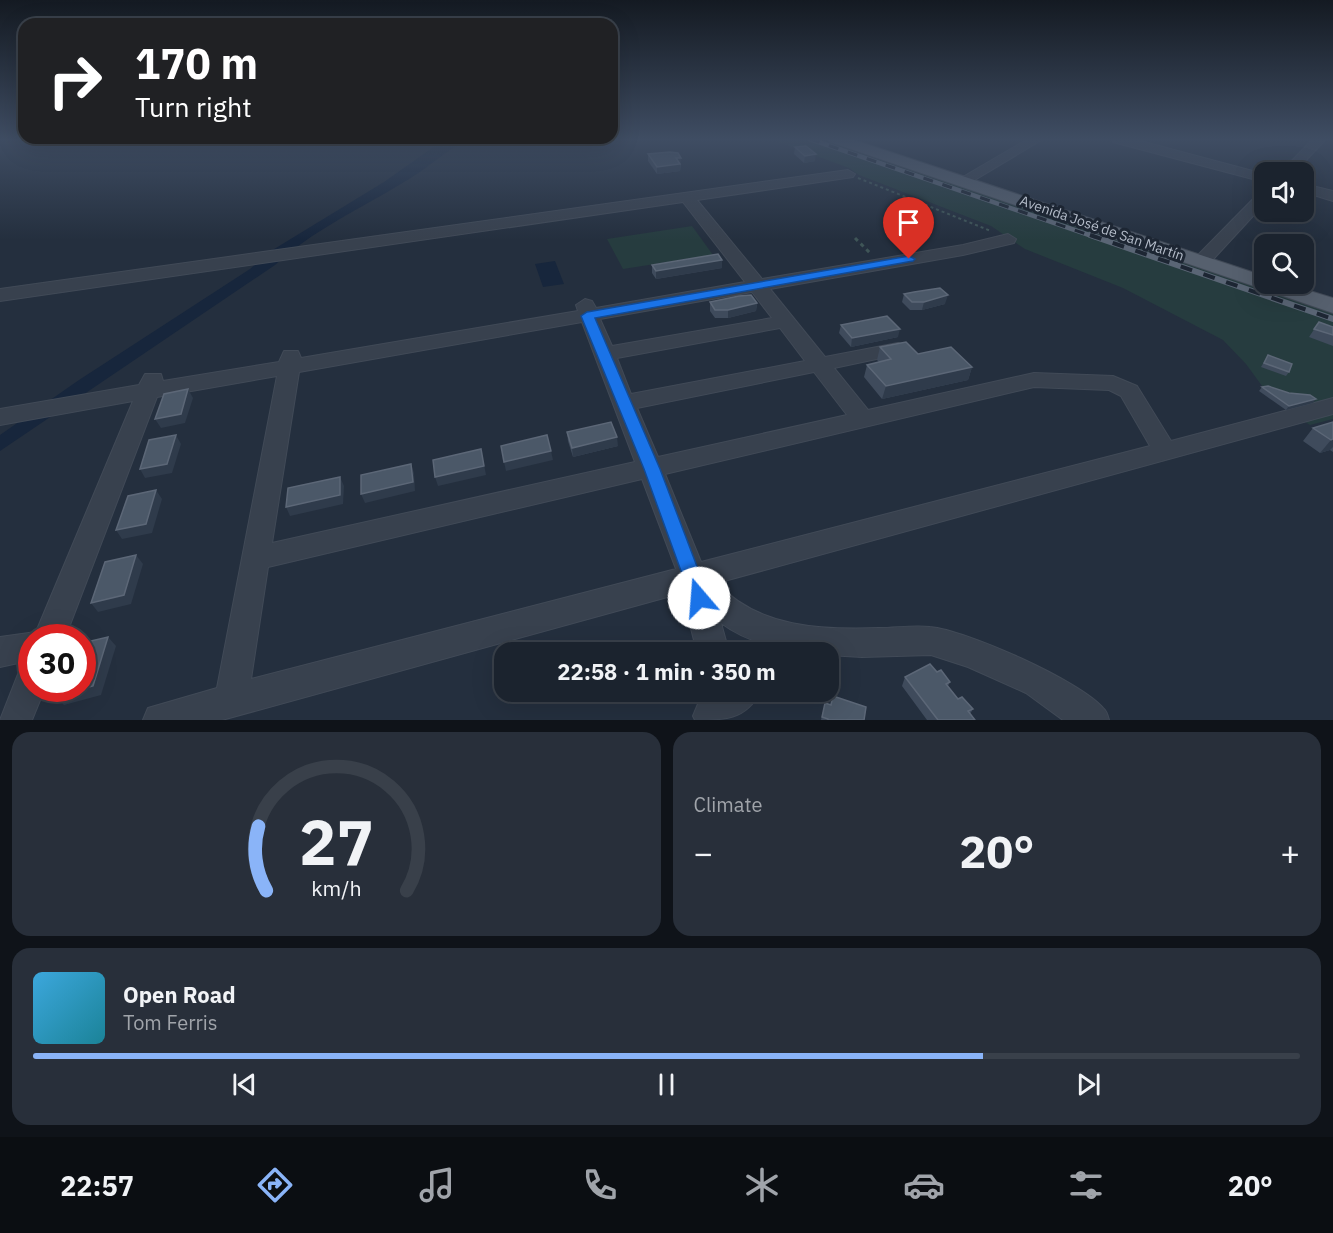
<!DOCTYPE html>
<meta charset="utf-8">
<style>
body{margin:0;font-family:"IBM Plex Sans",sans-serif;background:#282f3a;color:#f1f3f6;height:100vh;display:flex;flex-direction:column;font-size:22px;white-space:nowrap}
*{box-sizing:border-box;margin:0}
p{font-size:20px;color:#a0a4aa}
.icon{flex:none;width:33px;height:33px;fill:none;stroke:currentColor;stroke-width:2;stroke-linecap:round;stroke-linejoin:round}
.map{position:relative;height:720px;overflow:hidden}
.panel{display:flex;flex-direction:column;gap:12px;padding:12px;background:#0f1319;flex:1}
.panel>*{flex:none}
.guide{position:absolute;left:18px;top:18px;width:600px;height:126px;border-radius:18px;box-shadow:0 6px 24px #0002,0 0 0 2px #39404a;background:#202124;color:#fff;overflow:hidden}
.fabs{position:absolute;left:1254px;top:162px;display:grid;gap:12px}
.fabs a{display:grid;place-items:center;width:60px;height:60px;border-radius:12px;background:#1b232e;box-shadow:0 6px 24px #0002,0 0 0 2px #39404a;font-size:30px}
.speed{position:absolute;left:18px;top:624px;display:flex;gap:12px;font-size:30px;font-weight:700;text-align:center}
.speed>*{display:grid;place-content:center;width:78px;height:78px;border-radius:50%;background:#1b232e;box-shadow:0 6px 24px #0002,0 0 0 2px #39404a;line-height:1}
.speed .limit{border:9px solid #d22;background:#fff;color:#111}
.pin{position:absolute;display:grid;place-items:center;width:51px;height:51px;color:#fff;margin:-62px -26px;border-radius:50% 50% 50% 0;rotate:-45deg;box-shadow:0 0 6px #0007}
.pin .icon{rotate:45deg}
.me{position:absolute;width:66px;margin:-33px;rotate:342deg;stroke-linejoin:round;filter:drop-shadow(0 0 4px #0008)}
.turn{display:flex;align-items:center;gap:21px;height:126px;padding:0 18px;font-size:27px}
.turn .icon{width:78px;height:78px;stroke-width:2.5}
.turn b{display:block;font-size:42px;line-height:51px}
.big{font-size:45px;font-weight:800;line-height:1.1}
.panel .tile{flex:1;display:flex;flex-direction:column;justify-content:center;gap:9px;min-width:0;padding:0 21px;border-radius:18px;background:#282f3a}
.panel .dial{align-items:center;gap:0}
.dial svg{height:156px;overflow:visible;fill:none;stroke:#39404a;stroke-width:7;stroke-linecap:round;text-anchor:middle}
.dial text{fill:#f1f3f6;stroke:none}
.song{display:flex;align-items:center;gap:18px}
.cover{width:72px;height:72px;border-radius:9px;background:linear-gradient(135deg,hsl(200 70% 55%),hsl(190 70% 35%))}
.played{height:6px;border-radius:3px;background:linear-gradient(90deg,#8ab4f8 75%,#39404a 75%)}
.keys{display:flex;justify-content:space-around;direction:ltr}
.heat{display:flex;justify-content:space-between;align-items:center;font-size:33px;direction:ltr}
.panel .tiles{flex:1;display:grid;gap:12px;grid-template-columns:1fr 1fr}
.tile:last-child{grid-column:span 2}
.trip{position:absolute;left:494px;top:642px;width:345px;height:60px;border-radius:18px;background:#1b232e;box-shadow:0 6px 24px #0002,0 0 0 2px #39404a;font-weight:800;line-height:60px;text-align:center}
.tab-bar{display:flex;height:96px;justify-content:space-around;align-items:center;background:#0b0e12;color:#a0a4aa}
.tab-bar .icon{width:42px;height:42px}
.tab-bar .on{color:#8ab4f8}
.tab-bar b{font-size:27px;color:#f1f3f6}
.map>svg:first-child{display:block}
</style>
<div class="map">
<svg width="1333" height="720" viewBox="0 0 1333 720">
<rect width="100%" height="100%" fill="#242f3e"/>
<g fill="#263c3f">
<polygon points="770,139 836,139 1333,306 1333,419 1310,425 1301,419 1326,413 1306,399 1265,390 1246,364 1223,340 1123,288 1025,249 991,226 859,175 849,168"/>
<polygon points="692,226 713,255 623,269 607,239"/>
</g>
<g fill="#17263c">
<path d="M445,139H468C444,152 423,172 399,185C356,211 312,231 275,265L0,451V435L79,380L250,269L271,251L384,182Z"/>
<polygon points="555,261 564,284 543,287 535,264"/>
</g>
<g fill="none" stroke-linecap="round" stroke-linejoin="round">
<g stroke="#414a57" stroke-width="2">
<g id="minor">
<polygon points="1028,139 1043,139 968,184 963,185 956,181"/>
<polygon points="1112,139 1133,139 1264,174 1264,182 1113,142"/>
<polygon points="1313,139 1326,139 1295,172 1281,172"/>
<path d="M848,170L855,174L853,177L697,200L762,279L963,245L1008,234L1016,239L1014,243L963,255L770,289L825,357L898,343L905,345L908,349L905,353L834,368L868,410L1034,373L1113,376L1137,386L1171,441L1333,398V414L717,583C758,628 823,630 879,628C896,628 914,625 930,627C966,630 1080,681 1103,708C1106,710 1108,716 1109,720H1063L1026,693L968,667L931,655L862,657L828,655V652C790,652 752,646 721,623L729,652H697L682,593L222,720H143L148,708L217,688L277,376L157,397L65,638H32V660L0,667V637L36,632L133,401L0,425V409L139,385L145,374H161L163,381L279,362L284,351H298L301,358L578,311L576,305L585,299L592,301L596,308L745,282L683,202L0,301V289ZM752,292L772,318L612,346L600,319ZM582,322L635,462L272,543L299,372ZM780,328L805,361L631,394L617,358ZM814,372L847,415L658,457L637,408ZM1034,387L1109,390L1121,396L1150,446L701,562L665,474ZM642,479L676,569L251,679L268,567Z"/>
<polygon points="1304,184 1333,191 1333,201 1304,192"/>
<polygon points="1264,191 1264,204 1207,266 1195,266 1192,262 1195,258 1259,193"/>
<polygon points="32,665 32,688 45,688 32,720 0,720 20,669"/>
<path d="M716,692H760C746,720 723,720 695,720L693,716L698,704Z"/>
</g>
</g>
<g stroke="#414a57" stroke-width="2">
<polygon id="major" points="828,139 851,139 1264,276 1264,284 1287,284 1333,298 1333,313 830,142"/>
</g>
<polyline stroke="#3f5557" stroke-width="2" stroke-dasharray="3 3" stroke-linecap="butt" points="858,178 991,231"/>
<polyline stroke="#3f5557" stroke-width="3" stroke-dasharray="4 4" stroke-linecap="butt" points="855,238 871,254"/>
<use href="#minor" fill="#38414e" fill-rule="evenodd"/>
<use href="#major" fill="#56606e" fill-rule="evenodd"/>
<g stroke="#5a6575" stroke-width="4.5">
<polyline id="rail-far1" points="810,139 1095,237"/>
</g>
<g stroke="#5a6575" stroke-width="6">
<polyline id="rail" points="1090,235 1333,319"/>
</g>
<use href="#rail-far1" stroke="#1d2633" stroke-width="3" stroke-dasharray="10" stroke-linecap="butt"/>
<use href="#rail" stroke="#1d2633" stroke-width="4" stroke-dasharray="12" stroke-linecap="butt"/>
</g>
<g fill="#3f4b5c">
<polygon points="795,147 815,161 804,163 794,154"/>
<polygon points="648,154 681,164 680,171 657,174 648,161"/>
<polygon points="652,265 722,268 656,279 652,273"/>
<polygon points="904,294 945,304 922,310 910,310 902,302"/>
<polygon points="710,302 757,303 756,311 728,318 715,318 710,311"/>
<polygon points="1319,322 1333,327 1333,346 1309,337"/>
<polygon points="841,325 898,337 851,347 839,333"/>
<polygon points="880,347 918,354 972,367 968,380 882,399 864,377 867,365 879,362 877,360"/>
<polygon points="1268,355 1289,372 1286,376 1261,367"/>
<polygon points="1262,387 1313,403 1286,410 1259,391"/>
<polygon points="1333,422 1333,452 1330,450 1320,453 1303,441 1313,428"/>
<polygon points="567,432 618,446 573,457 568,441"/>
<polygon points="937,672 950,682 948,686 958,699 973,709 970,714 975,720 927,720 902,686 905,677"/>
<polygon points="833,696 864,720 821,720 825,703 830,705"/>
</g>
<g fill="#2f3b4b">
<polygon points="816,154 815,161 804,163 805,156"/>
<polygon points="676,158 681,158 680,171 657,174 657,167"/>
<polygon points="722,260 722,268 656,279 656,271"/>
<polygon points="948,295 945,304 922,310 924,302"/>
<polygon points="757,303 756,311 728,318 728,310"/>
<polygon points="900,329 898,337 851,347 852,338"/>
<polygon points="972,367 968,380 882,399 886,386"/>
<polygon points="188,389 193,398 185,423 161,428 155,419"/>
<polygon points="1316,399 1313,403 1286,410 1289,406"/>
<polygon points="176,435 181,444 172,473 145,478 140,469"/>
<polygon points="617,437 618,446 573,457 572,448"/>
<polygon points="1333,439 1333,447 1330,450 1320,453 1331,440"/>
<polygon points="481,449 486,475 438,486 435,477"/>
<polygon points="551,451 553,460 506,471 504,462"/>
<polygon points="411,464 414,473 415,491 365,503 361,494"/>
<polygon points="340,477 344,486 343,504 290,516 286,507"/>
<polygon points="156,490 162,499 152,533 122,539 116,530"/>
<polygon points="136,555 143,564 131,604 98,612 91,603"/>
<polygon points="108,637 116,646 101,695 64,705 55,696"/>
</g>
<g fill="#4b5868" stroke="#5c6777" stroke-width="1.5">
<polygon points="806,146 816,154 805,156 795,147"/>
<polygon points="670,152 678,153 681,158 676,158 680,164 657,167 648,154"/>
<polygon points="718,254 722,260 656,271 652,265"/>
<polygon points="940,288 948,295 924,302 912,302 904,294 914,292"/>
<polygon points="751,295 757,303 728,310 715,310 710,302 739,296"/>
<polygon points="887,316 900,329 852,338 841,325"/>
<polygon points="1319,322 1333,327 1333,335 1314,329"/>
<polygon points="906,342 918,354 951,347 972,367 886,386 867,365 891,359 880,347"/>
<polygon points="1268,355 1292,364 1289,372 1264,363"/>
<polygon points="1268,386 1289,393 1310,395 1316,399 1289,406 1262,387"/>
<polygon points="188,389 181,414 155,419 164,394"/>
<polygon points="611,422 617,437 572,448 567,432"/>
<polygon points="1333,422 1333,439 1331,440 1313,428"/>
<polygon points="176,435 167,464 140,469 149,440"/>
<polygon points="547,435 551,451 504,462 501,446"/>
<polygon points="481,449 484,466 435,477 433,460"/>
<polygon points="411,464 413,482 361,494 361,475"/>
<polygon points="340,477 340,495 286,507 288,488"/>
<polygon points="156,490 146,524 116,530 128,496"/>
<polygon points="136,555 124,595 91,603 105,562"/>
<polygon points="108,637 93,686 55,696 58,688 82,688 82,643"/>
<polygon points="930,664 937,672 941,670 950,682 946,684 958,699 962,697 973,709 968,711 975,720 938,720 905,677"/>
<polygon points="833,696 866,707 864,720 828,720 828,719 822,717 825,703 831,705"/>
</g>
<linearGradient id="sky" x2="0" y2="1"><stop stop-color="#141a22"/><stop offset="0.58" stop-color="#3f4d63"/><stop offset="1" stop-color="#3f4d63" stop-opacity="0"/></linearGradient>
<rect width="1333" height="240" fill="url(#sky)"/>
<polygon fill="#1a73e8" stroke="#114b97" stroke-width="1.5" points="909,256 915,259 913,261 595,318 660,469 709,598 706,604 699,606 693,604 644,469 581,316 587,312"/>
<g text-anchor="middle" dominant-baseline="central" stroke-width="6" stroke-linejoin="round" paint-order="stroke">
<g font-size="14" fill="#b4bcc9" stroke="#1d2633">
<text transform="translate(1102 228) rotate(19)">Avenida José de San Martín</text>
</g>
</g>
</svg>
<div class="fabs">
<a><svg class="icon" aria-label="sound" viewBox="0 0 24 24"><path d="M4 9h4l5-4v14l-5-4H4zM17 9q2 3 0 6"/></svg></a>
<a><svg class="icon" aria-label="search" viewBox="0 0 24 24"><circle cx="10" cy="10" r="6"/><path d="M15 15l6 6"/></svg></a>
</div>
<div class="speed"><div class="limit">30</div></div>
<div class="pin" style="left:909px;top:259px;background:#d93025"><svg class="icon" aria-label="arrive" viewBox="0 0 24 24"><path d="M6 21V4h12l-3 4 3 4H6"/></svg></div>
<svg class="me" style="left:699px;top:598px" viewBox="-20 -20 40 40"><circle r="19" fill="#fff"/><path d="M0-13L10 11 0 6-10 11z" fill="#1a73e8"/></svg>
<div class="trip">22:58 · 1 min · 350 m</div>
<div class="guide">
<div class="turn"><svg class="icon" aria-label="right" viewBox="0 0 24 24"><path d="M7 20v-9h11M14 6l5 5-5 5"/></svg><div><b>170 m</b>Turn right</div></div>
</div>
</div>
<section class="panel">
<div class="tiles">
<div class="tile dial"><svg viewBox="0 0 100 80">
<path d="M14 69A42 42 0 1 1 86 69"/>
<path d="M14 69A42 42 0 0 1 10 36" stroke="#8ab4f8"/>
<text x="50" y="56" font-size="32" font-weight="700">27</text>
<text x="50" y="72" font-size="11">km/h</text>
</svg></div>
<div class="tile"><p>Climate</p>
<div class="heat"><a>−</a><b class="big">20°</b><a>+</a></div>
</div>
<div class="tile">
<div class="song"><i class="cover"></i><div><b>Open Road</b><p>Tom Ferris</p></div></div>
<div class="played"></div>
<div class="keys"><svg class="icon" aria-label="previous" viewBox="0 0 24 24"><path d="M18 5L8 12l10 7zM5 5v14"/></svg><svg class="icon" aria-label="pause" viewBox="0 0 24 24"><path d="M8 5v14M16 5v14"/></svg><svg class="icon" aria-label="next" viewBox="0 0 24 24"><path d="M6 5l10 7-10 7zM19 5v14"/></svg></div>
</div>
</div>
</section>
<nav class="tab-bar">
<b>22:57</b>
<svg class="icon on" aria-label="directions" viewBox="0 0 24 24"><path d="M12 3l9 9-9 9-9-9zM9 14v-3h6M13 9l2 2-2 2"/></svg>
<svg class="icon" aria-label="music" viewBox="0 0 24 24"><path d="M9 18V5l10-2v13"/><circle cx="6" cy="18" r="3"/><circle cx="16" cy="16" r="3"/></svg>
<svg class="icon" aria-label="phone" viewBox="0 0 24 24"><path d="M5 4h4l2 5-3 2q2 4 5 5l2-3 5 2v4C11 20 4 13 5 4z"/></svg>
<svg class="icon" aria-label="climate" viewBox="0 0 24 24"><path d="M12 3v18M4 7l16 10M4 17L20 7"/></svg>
<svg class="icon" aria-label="car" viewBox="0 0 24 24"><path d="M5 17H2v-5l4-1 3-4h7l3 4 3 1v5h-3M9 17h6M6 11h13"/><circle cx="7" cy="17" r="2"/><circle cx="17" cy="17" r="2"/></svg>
<svg class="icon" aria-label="filters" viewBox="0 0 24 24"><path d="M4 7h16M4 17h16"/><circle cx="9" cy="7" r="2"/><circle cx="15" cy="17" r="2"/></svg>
<b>20°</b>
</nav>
